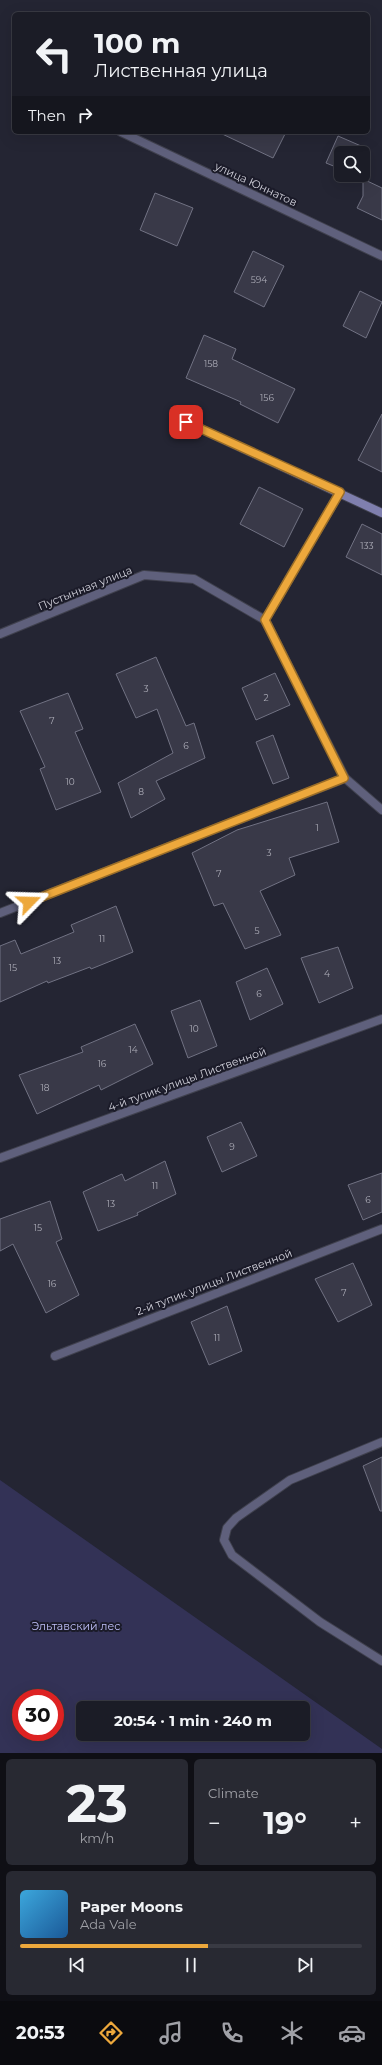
<!DOCTYPE html>
<meta charset="utf-8">
<style>
body{margin:0;font-family:Montserrat,sans-serif;background:#282932;color:#f1f3f6;height:100vh;display:flex;flex-direction:column;font-size:15px;white-space:nowrap}
*{box-sizing:border-box;margin:0}
p{font-size:13px;color:#a0a1a7}
.icon{flex:none;width:22px;height:22px;fill:none;stroke:currentColor;stroke-width:2;stroke-linecap:round;stroke-linejoin:round}
.map{position:relative;height:1753px;overflow:hidden}
.side{display:flex;flex-direction:column;gap:6px;padding:6px;background:#0f0f15;flex:1}
.side>*{flex:none}
.top-card{position:absolute;left:12px;top:12px;width:358px;height:122px;border-radius:6px;box-shadow:0 4px 16px #0002,0 0 0 1px #393a43;background:#1b1c26;color:#f1f3f6;overflow:hidden}
.tools{position:absolute;left:334px;top:146px;display:grid;gap:8px}
.tools a{display:grid;place-items:center;width:36px;height:36px;border-radius:6px;background:#1b1c26;box-shadow:0 4px 16px #0002,0 0 0 1px #393a43;font-size:20px}
.speed{position:absolute;left:12px;top:1689px;display:flex;gap:8px;font-size:20px;font-weight:700;text-align:center}
.speed>*{display:grid;place-content:center;width:52px;height:52px;border-radius:50%;background:#1b1c26;box-shadow:0 4px 16px #0002,0 0 0 1px #393a43;line-height:1}
.speed .limit{border:6px solid #d22;background:#fff;color:#111}
.pin{position:absolute;display:grid;place-items:center;width:34px;height:34px;color:#fff;margin:-17px;border-radius:8px;box-shadow:0 2px 6px #0006}
.me{position:absolute;width:44px;margin:-22px;rotate:68deg;stroke-linejoin:round;filter:drop-shadow(0 0 3px #0008)}
.turn{display:flex;align-items:center;gap:14px;height:84px;padding:0 16px;font-size:18px}
.turn .icon{width:52px;height:52px;stroke-width:2.5}
.turn b{display:block;font-size:28px;line-height:34px}
.then{display:flex;align-items:center;height:38px;padding:0 16px;background:#0003;gap:8px;font-size:15px}
.big{font-size:30px;font-weight:700;line-height:1.1}
.side .tile{flex:1;display:flex;flex-direction:column;justify-content:center;gap:6px;min-width:0;padding:0 14px;border-radius:6px;background:#282932}
.side .dial{align-items:center;gap:0}
.dial b{font-size:52px;line-height:1}
.song{display:flex;align-items:center;gap:12px}
.cover{width:48px;height:48px;border-radius:6px;background:linear-gradient(135deg,hsl(200 70% 55%),hsl(210 70% 35%))}
.played{height:4px;border-radius:2px;background:linear-gradient(90deg,#eda83c 55%,#393a43 55%)}
.keys{display:flex;justify-content:space-around;direction:ltr}
.heat{display:flex;justify-content:space-between;align-items:center;font-size:22px;direction:ltr}
.side .tiles{flex:1;display:grid;gap:6px;grid-template-columns:1fr 1fr}
.tile:last-child{grid-column:span 2}
.trip{position:absolute;left:76px;top:1701px;width:234px;height:40px;border-radius:6px;background:#1b1c26;box-shadow:0 4px 16px #0002,0 0 0 1px #393a43;font-weight:700;line-height:40px;text-align:center}
.tabs{display:flex;height:64px;justify-content:space-around;align-items:center;background:#0b0b0f;color:#a0a1a7}
.tabs .icon{width:28px;height:28px}
.tabs .current{color:#eda83c}
.tabs b{font-size:18px;color:#f1f3f6}
.map>svg:first-child{display:block}
</style>
<div class="map">
<svg width="382" height="1753" viewBox="0 0 382 1753">
<rect width="100%" height="100%" fill="#242533"/>
<path fill="#333256" fill-rule="evenodd" d="M0,1480L382,1749V1753H0ZM21,1698H55V1732H21ZM83,1708H303V1734H83Z"/>
<g fill="#393948" stroke="#717283">
<polygon points="218,132 286,132 273,158"/>
<polygon points="338,136 368,149 363,159 363,153 341,153 341,169 326,163"/>
<polygon points="363,179 382,188 382,220 357,208 363,196"/>
<polygon points="155,193 193,208 177,246 140,230"/>
<polygon points="253,251 284,266 264,307 234,292"/>
<polygon points="360,291 382,302 366,338 343,326"/>
<polygon points="204,335 236,349 232,359 295,389 278,423 240,404 241,402 186,378"/>
<polygon points="382,414 382,472 358,460"/>
<polygon points="259,487 303,509 284,547 240,524"/>
<polygon points="362,524 382,534 382,575 346,557"/>
<polygon points="156,657 186,726 194,723 205,758 156,781 165,799 131,818 118,783 173,753 157,709 136,718 116,674"/>
<polygon points="275,673 290,705 256,720 242,688"/>
<polygon points="68,693 83,729 75,732 101,792 56,810 40,769 45,767 20,711"/>
<polygon points="273,735 289,778 273,784 256,742"/>
<polygon points="327,802 339,842 289,858 295,875 260,891 281,935 245,949 223,903 214,906 192,853 237,830"/>
<polygon points="116,906 133,952 91,969 90,967 48,983 47,981 0,1002 0,946 15,940 21,954 74,932 71,925"/>
<polygon points="338,947 353,988 319,1003 301,958"/>
<polygon points="267,968 283,1004 250,1020 236,982"/>
<polygon points="200,1000 217,1046 188,1058 171,1011"/>
<polygon points="135,1024 153,1064 101,1090 99,1085 37,1114 19,1075 83,1052 81,1047"/>
<polygon points="241,1122 257,1156 222,1172 207,1137"/>
<polygon points="165,1161 176,1194 137,1213 138,1215 98,1231 83,1192 122,1174 125,1181"/>
<polygon points="382,1173 382,1212 363,1220 348,1185"/>
<polygon points="50,1201 62,1239 56,1242 79,1295 46,1313 13,1244 0,1251 0,1219"/>
<polygon points="353,1263 372,1305 338,1322 315,1279"/>
<polygon points="227,1306 242,1351 209,1365 191,1322"/>
<polygon points="382,1457 382,1511 380,1511 363,1466"/>
</g>
<g fill="none" stroke-linecap="round" stroke-linejoin="round">
<g stroke="#40414e" stroke-width="10">
<g id="street">
<polyline points="121,132 382,256"/>
<polyline points="340,492 265,620 345,778 382,810"/>
<polyline points="0,634 144,575 194,579 265,620"/>
<polyline points="0,913 345,778"/>
<polyline points="0,1158 382,1019"/>
<polyline points="55,1356 382,1229"/>
<polyline points="382,1442 290,1480 236,1518 227,1528 224,1540 232,1555 320,1622 382,1661"/>
</g>
</g>
<g stroke="#40414e" stroke-width="10">
<polyline id="secondary" points="186,422 382,513"/>
</g>
<use href="#street" stroke="#5f607c" stroke-width="8"/>
<use href="#secondary" stroke="#7f7fae" stroke-width="8"/>
</g>
<g fill="none" stroke-linecap="round" stroke-linejoin="round">
<g stroke="#9a6d27" stroke-width="10">
<polyline id="route" points="29,902 344,778 265,620 340,492 186,422"/>
</g>
<use href="#route" stroke="#eda83c" stroke-width="7"/>
</g>
<g text-anchor="middle" dominant-baseline="central" stroke-width="4" stroke-linejoin="round" paint-order="stroke">
<g font-size="9" fill="#ababb6">
<text x="259" y="279">594</text>
<text x="211" y="363">158</text>
<text x="267" y="397">156</text>
<text x="367" y="545">133</text>
<text x="146" y="688">3</text>
<text x="266" y="697">2</text>
<text x="52" y="720">7</text>
<text x="186" y="745">6</text>
<text x="70" y="781">10</text>
<text x="141" y="791">8</text>
<text x="317" y="827">1</text>
<text x="269" y="852">3</text>
<text x="219" y="873">7</text>
<text x="257" y="930">5</text>
<text x="102" y="938">11</text>
<text x="57" y="960">13</text>
<text x="13" y="967">15</text>
<text x="327" y="973">4</text>
<text x="259" y="993">6</text>
<text x="194" y="1028">10</text>
<text x="133" y="1049">14</text>
<text x="102" y="1063">16</text>
<text x="45" y="1087">18</text>
<text x="232" y="1146">9</text>
<text x="155" y="1185">11</text>
<text x="368" y="1199">6</text>
<text x="111" y="1203">13</text>
<text x="38" y="1227">15</text>
<text x="52" y="1283">16</text>
<text x="344" y="1292">7</text>
<text x="217" y="1337">11</text>
</g>
<g font-size="11" fill="#d1d1db" stroke="#1b1b29">
<text transform="translate(256 184) rotate(25)">улица Юннатов</text>
<text transform="translate(85 588) rotate(-22)">Пустынная улица</text>
<text transform="translate(187 1079) rotate(-20)">4-й тупик улицы Лиственной</text>
<text transform="translate(214 1282) rotate(-21)">2-й тупик улицы Лиственной</text>
</g>
<g font-size="11" fill="#c0c0f9" stroke="#1b1b29">
<text x="76" y="1626">Эльтавский лес</text>
</g>
</g>
</svg>
<div class="tools">
<a><svg class="icon" aria-label="search" viewBox="0 0 24 24"><circle cx="10" cy="10" r="6"/><path d="M15 15l6 6"/></svg></a>
</div>
<div class="speed"><div class="limit">30</div></div>
<div class="pin" style="left:186px;top:422px;background:#d93025"><svg class="icon" aria-label="arrive" viewBox="0 0 24 24"><path d="M6 21V4h12l-3 4 3 4H6"/></svg></div>
<svg class="me" style="left:29px;top:902px" viewBox="-20 -20 40 40"><path d="M0-17L14 15 0 8-14 15z" fill="#eda83c" stroke="#fff" stroke-width="4"/></svg>
<div class="trip">20:54 · 1 min · 240 m</div>
<div class="top-card">
<div class="turn"><svg class="icon" aria-label="left" viewBox="0 0 24 24"><path d="M17 20v-9H6M10 6l-5 5 5 5"/></svg><div><b>100 m</b>Лиственная улица</div></div>
<div class="then">Then<svg class="icon" aria-label="right" viewBox="0 0 24 24"><path d="M7 20v-9h11M14 6l5 5-5 5"/></svg></div>
</div>
</div>
<section class="side">
<div class="tiles">
<div class="tile dial"><b>23</b><p>km/h</p></div>
<div class="tile"><p>Climate</p>
<div class="heat"><a>−</a><b class="big">19°</b><a>+</a></div>
</div>
<div class="tile">
<div class="song"><i class="cover"></i><div><b>Paper Moons</b><p>Ada Vale</p></div></div>
<div class="played"></div>
<div class="keys"><svg class="icon" aria-label="previous" viewBox="0 0 24 24"><path d="M18 5L8 12l10 7zM5 5v14"/></svg><svg class="icon" aria-label="pause" viewBox="0 0 24 24"><path d="M8 5v14M16 5v14"/></svg><svg class="icon" aria-label="next" viewBox="0 0 24 24"><path d="M6 5l10 7-10 7zM19 5v14"/></svg></div>
</div>
</div>
</section>
<nav class="tabs">
<b>20:53</b>
<svg class="icon current" aria-label="directions" viewBox="0 0 24 24"><path d="M12 3l9 9-9 9-9-9zM9 14v-3h6M13 9l2 2-2 2"/></svg>
<svg class="icon" aria-label="music" viewBox="0 0 24 24"><path d="M9 18V5l10-2v13"/><circle cx="6" cy="18" r="3"/><circle cx="16" cy="16" r="3"/></svg>
<svg class="icon" aria-label="phone" viewBox="0 0 24 24"><path d="M5 4h4l2 5-3 2q2 4 5 5l2-3 5 2v4C11 20 4 13 5 4z"/></svg>
<svg class="icon" aria-label="climate" viewBox="0 0 24 24"><path d="M12 3v18M4 7l16 10M4 17L20 7"/></svg>
<svg class="icon" aria-label="car" viewBox="0 0 24 24"><path d="M5 17H2v-5l4-1 3-4h7l3 4 3 1v5h-3M9 17h6M6 11h13"/><circle cx="7" cy="17" r="2"/><circle cx="17" cy="17" r="2"/></svg>
</nav>
